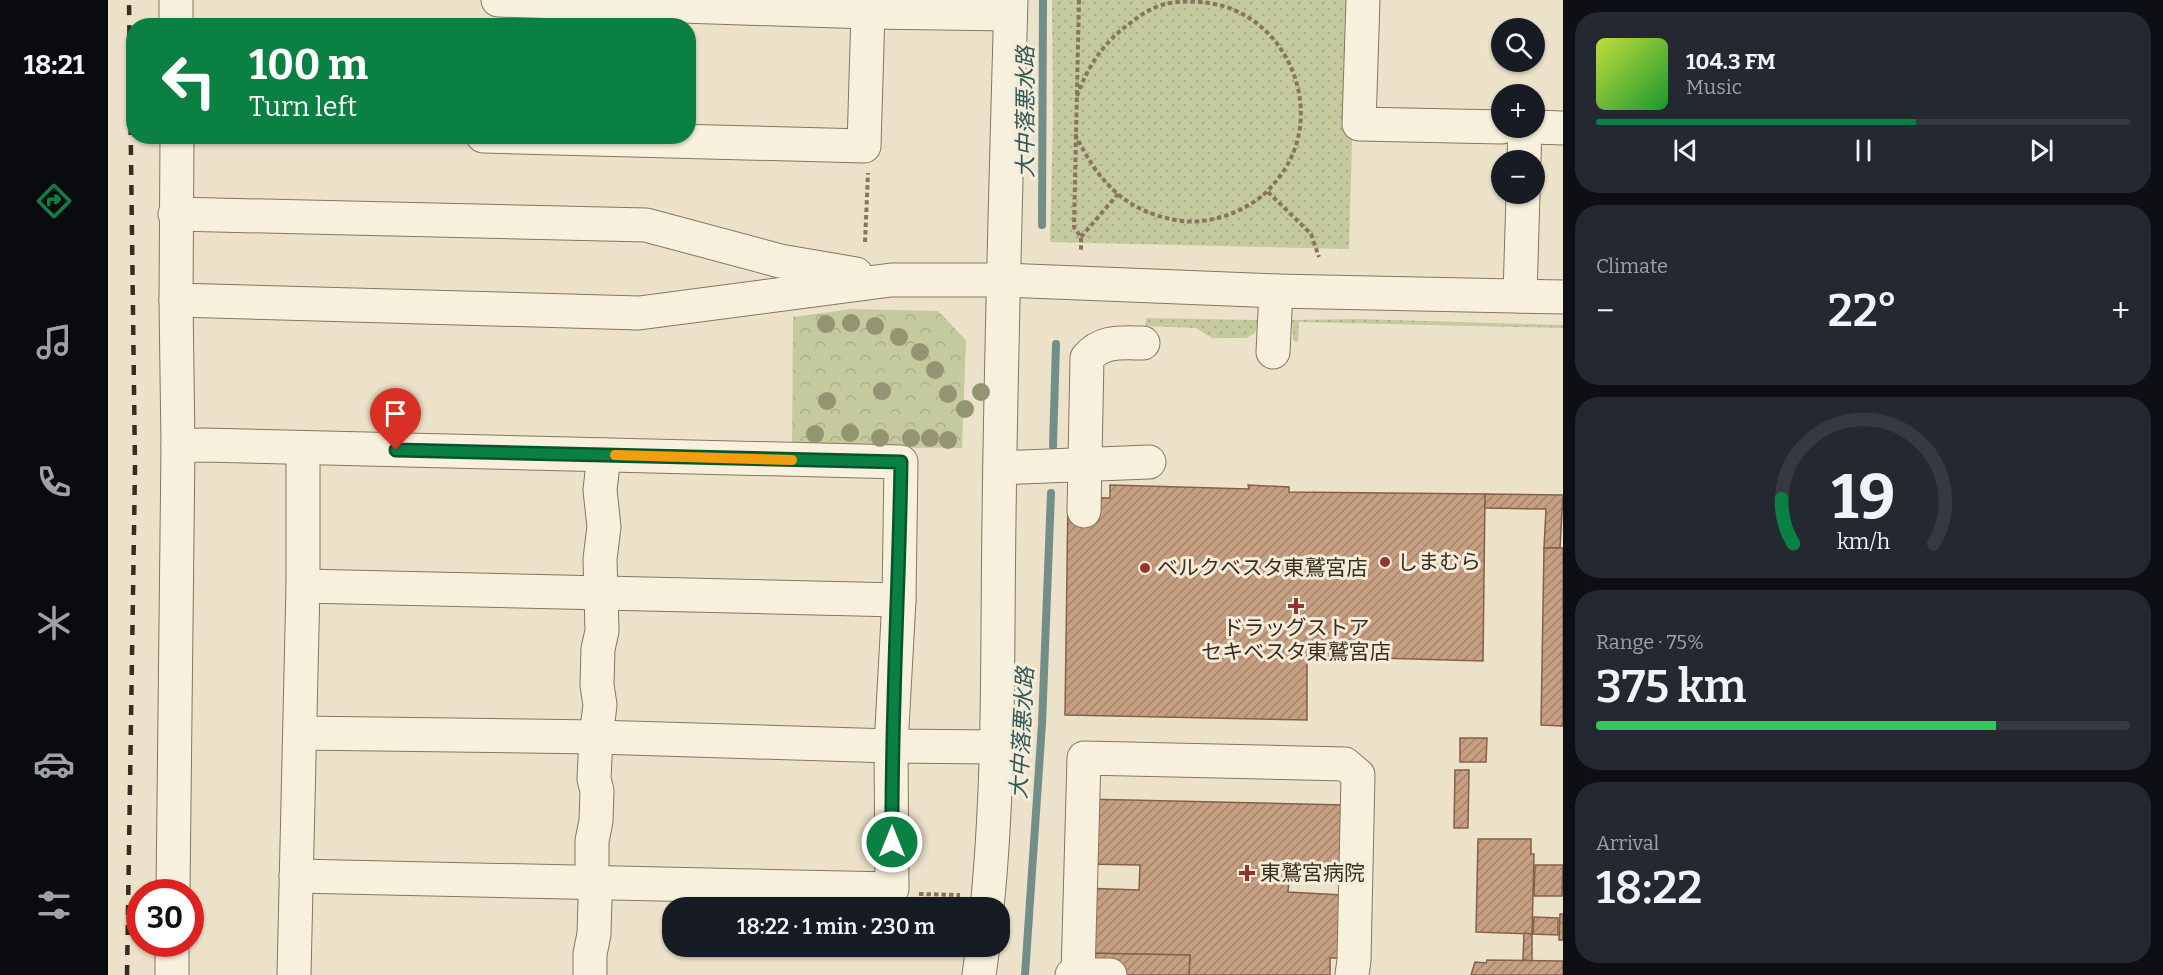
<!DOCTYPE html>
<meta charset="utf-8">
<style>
body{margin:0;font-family:Bitter,"Noto Sans JP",serif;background:#242831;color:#f1f3f6;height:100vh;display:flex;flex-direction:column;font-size:22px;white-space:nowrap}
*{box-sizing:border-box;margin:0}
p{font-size:20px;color:#9ea1a6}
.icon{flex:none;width:33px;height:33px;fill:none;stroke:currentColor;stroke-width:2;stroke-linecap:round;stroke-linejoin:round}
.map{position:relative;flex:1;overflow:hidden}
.side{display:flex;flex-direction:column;gap:12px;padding:12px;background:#0d0f14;width:600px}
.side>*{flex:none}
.guide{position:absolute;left:18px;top:18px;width:570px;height:126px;border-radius:24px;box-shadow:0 2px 4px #0004;background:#0b8043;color:#fff;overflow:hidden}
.controls{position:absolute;left:1383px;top:18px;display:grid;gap:12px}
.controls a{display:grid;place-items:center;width:54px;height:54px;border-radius:50%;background:#171b24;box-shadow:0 2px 4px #0004;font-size:30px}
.speed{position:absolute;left:18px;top:879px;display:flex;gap:12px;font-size:30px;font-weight:700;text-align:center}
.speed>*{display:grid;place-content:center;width:78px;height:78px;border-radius:50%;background:#171b24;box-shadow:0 2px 4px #0004;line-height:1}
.speed .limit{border:9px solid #d22;background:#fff;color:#111}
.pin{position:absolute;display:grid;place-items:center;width:51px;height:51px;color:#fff;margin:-62px -26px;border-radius:50% 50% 50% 0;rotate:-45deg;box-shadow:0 0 6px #0007}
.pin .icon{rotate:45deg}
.me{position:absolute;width:66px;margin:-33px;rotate:0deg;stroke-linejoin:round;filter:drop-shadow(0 0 4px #0008)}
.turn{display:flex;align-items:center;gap:21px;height:126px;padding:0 24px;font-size:27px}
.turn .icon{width:78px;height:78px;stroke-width:2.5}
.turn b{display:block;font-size:42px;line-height:51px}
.big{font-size:45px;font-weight:600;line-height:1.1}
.side .card{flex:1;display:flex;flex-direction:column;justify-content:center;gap:9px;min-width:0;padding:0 21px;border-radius:24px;background:#242831}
.side .dial{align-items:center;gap:0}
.dial svg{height:156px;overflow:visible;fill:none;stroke:#363941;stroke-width:7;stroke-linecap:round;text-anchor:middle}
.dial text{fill:#f1f3f6;stroke:none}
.song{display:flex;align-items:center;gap:18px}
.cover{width:72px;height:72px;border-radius:9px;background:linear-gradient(135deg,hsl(70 70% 55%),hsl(130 70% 35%))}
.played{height:6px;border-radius:3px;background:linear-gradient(90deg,#0b8043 60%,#363941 60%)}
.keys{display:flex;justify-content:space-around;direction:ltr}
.heat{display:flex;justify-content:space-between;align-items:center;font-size:33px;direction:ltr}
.charge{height:9px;border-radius:4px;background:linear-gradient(90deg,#34c759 75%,#363941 0)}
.trip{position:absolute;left:554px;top:897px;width:348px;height:60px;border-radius:24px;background:#171b24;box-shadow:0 2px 4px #0004;font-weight:600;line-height:60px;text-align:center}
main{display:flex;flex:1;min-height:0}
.tabs{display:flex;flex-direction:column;width:108px;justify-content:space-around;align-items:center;background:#090b0e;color:#9ea1a6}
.tabs .icon{width:42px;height:42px}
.tabs .on{color:#0b8043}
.tabs b{font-size:27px;color:#f1f3f6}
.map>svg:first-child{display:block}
</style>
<main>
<nav class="tabs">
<b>18:21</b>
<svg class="icon on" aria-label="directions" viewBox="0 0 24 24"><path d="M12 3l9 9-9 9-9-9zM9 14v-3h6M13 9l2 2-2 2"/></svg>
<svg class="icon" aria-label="music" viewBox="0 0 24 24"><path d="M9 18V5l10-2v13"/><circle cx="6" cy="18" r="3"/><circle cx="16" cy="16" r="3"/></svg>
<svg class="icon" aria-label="phone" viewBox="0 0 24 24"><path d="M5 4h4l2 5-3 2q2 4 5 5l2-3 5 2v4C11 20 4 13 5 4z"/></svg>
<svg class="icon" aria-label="climate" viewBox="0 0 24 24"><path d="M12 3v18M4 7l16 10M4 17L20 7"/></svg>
<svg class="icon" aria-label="car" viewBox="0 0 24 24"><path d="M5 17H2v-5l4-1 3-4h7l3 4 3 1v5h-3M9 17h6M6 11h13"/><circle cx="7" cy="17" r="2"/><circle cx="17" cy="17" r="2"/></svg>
<svg class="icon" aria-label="filters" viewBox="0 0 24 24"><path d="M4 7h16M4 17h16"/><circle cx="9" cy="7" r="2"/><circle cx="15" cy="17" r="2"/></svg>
</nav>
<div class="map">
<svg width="1455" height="975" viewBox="0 0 1455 975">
<defs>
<pattern id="grass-dots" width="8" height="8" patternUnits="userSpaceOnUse" patternTransform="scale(1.5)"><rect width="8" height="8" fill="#c4ca9e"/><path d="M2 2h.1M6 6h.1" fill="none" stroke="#a9ae88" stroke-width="1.8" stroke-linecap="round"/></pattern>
<pattern id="park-crowns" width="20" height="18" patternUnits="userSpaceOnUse" patternTransform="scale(1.5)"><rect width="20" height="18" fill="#c4ca9e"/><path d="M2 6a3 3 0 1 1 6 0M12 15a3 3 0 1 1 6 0" fill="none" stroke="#a9ae88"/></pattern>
<pattern id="building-hatch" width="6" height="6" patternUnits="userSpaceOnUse" patternTransform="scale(1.5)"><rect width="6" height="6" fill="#c7a083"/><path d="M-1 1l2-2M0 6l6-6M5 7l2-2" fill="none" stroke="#a3836b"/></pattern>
</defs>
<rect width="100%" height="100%" fill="#ece2ca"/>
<g fill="url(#grass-dots)">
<polygon points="944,0 1248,0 1241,249 942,242 945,119"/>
<polygon points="1038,318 1150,320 1150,327 1146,334 1138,338 1104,338 1088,328 1037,326"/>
<polygon points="1249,319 1455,325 1455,328 1191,322 1190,342 1185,340 1184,320"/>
</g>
<polygon fill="url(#park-crowns)" points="744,309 830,311 858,340 854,448 684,447 685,317"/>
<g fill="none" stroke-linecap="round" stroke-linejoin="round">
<g stroke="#718f88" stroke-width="8">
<polyline points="934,225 935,0"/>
<polyline points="945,446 948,344"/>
<polyline points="917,975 934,724 943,493"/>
</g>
</g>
<g fill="url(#building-hatch)" stroke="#856047" stroke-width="1.5">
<polygon points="1002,485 1141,489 1140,485 1181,487 1181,492 1377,494 1375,661 1199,656 1199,720 957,715 960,497 1002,498"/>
<polygon points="1377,494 1455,495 1452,548 1436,548 1438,509 1377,508"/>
<polygon points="1436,548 1455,548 1455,726 1433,725"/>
<polygon points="1352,738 1379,738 1378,762 1352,762"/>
<polygon points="1347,770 1361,770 1360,828 1346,828"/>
<polygon points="976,799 1236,805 1233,868 1182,869 1180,892 1234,895 1233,958 1222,958 1222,975 1081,975 1082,955 972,953 974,888 1031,890 1032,865 975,864"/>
<polygon points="1370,839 1423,839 1423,854 1426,854 1424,934 1368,932"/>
<polygon points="1427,865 1455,865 1454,896 1426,896"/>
<polygon points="1452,914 1455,914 1455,940 1451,940"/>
<polygon points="1426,917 1450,918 1450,935 1425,934"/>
<polygon points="1416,933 1424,934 1424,961 1415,960"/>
<polygon points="972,953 1082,955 1081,975 972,975"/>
<polygon points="1379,960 1455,961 1455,975 1363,975 1367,962 1378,963"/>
</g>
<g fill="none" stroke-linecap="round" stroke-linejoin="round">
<g stroke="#87755f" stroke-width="35">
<g id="minor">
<polyline points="68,0 68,26"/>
<polyline points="390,0 760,12 902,14"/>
<polyline points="1255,0 1251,124 1394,127"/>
<polyline points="1426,127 1455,128"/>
<polyline points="375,136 756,146 760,12"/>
<polyline points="1416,160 1417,128"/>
<polyline points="67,214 538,225 672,261 748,274"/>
<polyline points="1412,296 1415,194"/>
<polyline points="68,300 531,313 783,280 897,280 1168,291 1455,297"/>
<polyline points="1165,352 1168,291"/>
<polyline points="70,446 95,445 793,462 791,600 783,746 784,889 188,876"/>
<polyline points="892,468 1041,462"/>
<path d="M976,511L979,358C994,340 1013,343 1035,343"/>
<polyline points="195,586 791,600"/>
<polyline points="192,733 488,737 783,746 888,747"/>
<polyline points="65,892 70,446 68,300 69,136"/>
<path d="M879,908C892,779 889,649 891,520C893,347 898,173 903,0"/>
<polyline points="970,974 976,758 1237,764 1250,775 1246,960 1244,975"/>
<polyline points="64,975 64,944"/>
<polyline points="186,975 195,586 195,448"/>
<polyline points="482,975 482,954 486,934 487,899 484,867 484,841 488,821 489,791 486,779 488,737 492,705 489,685 490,649 494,631 492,559 496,527 492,490 496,455"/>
<polyline points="871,975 875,946"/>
<polyline points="964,975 1002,975"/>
</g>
</g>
<g stroke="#87755f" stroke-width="4" stroke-dasharray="4.5 3" stroke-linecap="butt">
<polyline points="971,0 966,227 973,237 973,250"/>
<path d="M967,134C991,183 1018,213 1074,221C1104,225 1145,209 1164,186C1173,176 1181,164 1186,151C1208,93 1175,24 1115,6C1097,1 1075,0 1057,4C1043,8 1032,15 1021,24C995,43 980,66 969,96"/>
<polyline points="1160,192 1203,234 1211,257"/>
<polyline points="973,237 1010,194"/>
<polyline points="757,242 760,173"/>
<polyline points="811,894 852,895"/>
</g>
<use href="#minor" stroke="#f7f0dd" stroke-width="33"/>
<polyline stroke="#392d22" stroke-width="4.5" stroke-dasharray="10 10" stroke-linecap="butt" points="19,975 27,467 21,0"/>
</g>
<g fill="#929472">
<circle cx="743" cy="323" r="9"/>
<circle cx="718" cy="324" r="9"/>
<circle cx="767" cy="326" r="9"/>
<circle cx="791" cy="337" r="9"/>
<circle cx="812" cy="352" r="9"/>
<circle cx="827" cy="370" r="9"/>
<circle cx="774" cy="391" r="9"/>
<circle cx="873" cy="392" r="9"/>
<circle cx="840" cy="394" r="9"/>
<circle cx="719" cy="401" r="9"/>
<circle cx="857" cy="409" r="9"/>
<circle cx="742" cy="433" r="9"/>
<circle cx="707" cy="434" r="9"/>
<circle cx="772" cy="438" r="9"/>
<circle cx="803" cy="438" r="9"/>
<circle cx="822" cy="438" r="9"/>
<circle cx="840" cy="440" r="9"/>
</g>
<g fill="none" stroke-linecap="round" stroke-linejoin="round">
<g stroke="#07532c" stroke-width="15">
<path id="route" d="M288,450L793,462C791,589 783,715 784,842"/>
</g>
<use href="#route" stroke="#0b8043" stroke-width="10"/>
<polyline stroke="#f59e0b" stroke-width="10" points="507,455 684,460"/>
</g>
<g fill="#923434" stroke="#f4ecd9" stroke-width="2">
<circle cx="1277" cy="562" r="6"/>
<circle cx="1037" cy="568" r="6"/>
<path d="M1185 597h6v6h6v6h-6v6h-6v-6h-6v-6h6z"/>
<path d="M1136 864h6v6h6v6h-6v6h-6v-6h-6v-6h6z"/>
</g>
<g text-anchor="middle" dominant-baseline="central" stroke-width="6" stroke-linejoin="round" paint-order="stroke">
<g font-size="21" fill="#392d22" stroke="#f4ecd9" text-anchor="start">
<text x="1289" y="562">しまむら</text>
<text x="1049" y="568">ベルクベスタ東鷲宮店</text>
<text x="1188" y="628" text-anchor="middle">ドラッグストア<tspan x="1188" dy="24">セキベスタ東鷲宮店</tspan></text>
<text x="1152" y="873">東鷲宮病院</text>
</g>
<g font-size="22" font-style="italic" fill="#325856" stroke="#f4ecd9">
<text transform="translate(917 112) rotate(-90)">大中落悪水路</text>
<text transform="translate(914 733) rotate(-87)">大中落悪水路</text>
</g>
</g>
</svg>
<div class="controls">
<a><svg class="icon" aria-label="search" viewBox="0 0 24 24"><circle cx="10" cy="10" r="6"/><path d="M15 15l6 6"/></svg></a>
<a>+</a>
<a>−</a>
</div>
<div class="speed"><div class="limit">30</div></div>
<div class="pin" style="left:288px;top:450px;background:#d93025"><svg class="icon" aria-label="arrive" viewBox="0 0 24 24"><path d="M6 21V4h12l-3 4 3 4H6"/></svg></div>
<svg class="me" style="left:784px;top:842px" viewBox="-20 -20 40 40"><circle r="17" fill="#0b8043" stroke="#fff" stroke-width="3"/><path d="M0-11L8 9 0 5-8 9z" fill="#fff"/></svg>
<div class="trip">18:22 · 1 min · 230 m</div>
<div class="guide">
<div class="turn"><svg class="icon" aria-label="left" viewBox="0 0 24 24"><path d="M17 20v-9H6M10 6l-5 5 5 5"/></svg><div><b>100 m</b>Turn left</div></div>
</div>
</div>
<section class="side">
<div class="card">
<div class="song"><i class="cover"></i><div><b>104.3 FM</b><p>Music</p></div></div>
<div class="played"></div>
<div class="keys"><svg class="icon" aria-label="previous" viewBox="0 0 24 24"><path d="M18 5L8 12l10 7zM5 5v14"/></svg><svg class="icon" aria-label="pause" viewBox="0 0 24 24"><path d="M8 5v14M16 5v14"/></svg><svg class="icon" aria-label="next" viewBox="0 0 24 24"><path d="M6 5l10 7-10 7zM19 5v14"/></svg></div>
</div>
<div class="card"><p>Climate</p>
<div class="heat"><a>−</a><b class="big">22°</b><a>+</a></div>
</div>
<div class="card dial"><svg viewBox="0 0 100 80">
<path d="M14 69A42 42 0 1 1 86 69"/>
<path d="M14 69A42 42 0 0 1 8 46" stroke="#0b8043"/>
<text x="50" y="56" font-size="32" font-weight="700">19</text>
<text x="50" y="72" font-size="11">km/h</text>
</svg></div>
<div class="card"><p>Range · 75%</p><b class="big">375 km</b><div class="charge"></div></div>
<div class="card"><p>Arrival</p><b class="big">18:22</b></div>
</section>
</main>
